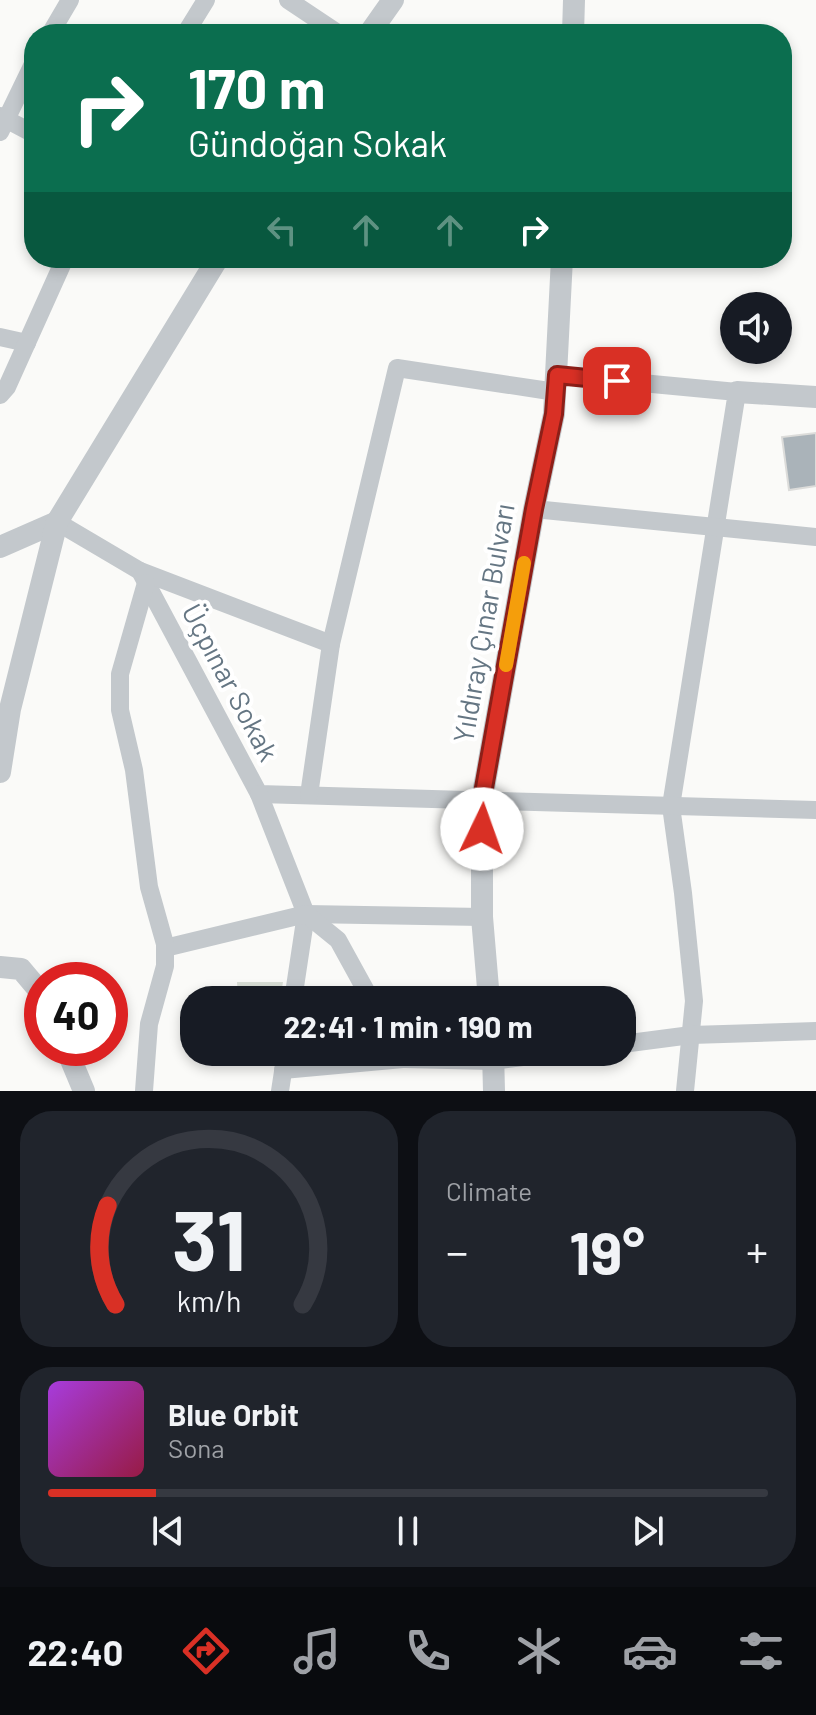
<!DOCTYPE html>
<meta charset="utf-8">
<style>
body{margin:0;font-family:Barlow,sans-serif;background:#20242c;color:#f1f3f6;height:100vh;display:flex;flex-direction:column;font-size:30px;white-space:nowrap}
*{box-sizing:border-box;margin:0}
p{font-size:26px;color:#9ea1a6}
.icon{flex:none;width:44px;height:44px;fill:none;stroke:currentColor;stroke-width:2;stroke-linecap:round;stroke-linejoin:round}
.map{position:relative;height:1091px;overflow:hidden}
.details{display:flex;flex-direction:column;gap:20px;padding:20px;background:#0d0f14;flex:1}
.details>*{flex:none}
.hud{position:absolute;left:24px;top:24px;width:768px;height:244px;border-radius:32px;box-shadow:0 4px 12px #0003;background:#0b6e4f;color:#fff;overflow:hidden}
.controls{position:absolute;left:720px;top:292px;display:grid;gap:16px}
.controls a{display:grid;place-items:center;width:72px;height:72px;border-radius:50%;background:#171b24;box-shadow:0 4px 12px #0003;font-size:40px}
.speed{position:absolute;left:24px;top:962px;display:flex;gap:16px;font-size:40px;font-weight:700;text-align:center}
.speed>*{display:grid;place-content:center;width:104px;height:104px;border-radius:50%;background:#171b24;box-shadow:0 4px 12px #0003;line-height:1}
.speed .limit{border:12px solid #d22;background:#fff;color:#111}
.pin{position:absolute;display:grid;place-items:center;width:68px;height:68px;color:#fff;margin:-34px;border-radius:16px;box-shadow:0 4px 12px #0006}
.me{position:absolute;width:88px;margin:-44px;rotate:3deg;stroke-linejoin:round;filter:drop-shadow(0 0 6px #0008)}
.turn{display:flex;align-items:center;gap:28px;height:168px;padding:0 32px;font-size:36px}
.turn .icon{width:104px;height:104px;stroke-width:2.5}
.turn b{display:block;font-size:56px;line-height:68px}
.lanes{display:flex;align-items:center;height:76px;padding:0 32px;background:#0003;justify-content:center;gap:40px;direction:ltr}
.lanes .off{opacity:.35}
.big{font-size:60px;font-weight:700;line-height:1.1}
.details .card{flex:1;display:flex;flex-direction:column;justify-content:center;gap:12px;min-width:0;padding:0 28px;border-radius:32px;background:#20242c}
.details .dial{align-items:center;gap:0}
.dial svg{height:208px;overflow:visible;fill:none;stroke:#363941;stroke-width:7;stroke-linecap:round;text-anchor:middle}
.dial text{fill:#f1f3f6;stroke:none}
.song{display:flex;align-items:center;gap:24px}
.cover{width:96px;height:96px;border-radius:12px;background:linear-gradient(135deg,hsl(280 70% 55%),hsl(340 70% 35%))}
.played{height:8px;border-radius:4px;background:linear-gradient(90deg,#d93025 15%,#363941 15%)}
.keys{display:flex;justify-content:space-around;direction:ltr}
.heat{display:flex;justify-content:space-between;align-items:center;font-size:44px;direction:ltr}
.details .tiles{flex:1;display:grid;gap:20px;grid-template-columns:1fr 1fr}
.card:last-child{grid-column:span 2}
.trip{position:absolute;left:180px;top:986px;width:456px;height:80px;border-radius:32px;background:#171b24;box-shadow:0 4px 12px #0003;font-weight:700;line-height:80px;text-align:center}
.menu{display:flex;height:128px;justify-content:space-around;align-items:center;background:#090b0e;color:#9ea1a6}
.menu .icon{width:56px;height:56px}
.menu .selected{color:#d93025}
.menu b{font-size:36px;color:#f1f3f6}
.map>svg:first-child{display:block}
</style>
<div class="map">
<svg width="816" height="1091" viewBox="0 0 816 1091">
<rect width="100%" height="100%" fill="#fafaf8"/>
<polygon fill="#dadfd7" points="237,982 283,982 280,1000 238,1000"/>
<polygon fill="#aab3b9" stroke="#dcdcda" stroke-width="2" points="816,433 816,486 789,490 782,437"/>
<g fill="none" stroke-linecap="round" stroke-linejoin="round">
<g stroke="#c3c8cc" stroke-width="18">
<polyline points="288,0 339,34"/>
<polyline points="50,34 70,0"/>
<polyline points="185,34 206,0"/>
<polyline points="0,116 34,134"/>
<polyline points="0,132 34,62"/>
<polyline points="0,337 27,343"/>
<polyline points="557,375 737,392 671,806 683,893 694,1001 685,1091"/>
<polyline points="0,395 7,387 65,258"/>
<polyline points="534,509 816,537"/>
<polyline points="57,522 140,571 259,794 816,810"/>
<polyline points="140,571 331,644"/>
<polyline points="259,794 306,914 293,1000"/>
<polyline points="309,795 331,644 397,368 556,392"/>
<polyline points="306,914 482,917"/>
<polyline points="165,948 306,914 338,940 371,1000"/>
<polyline points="622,1044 691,1035 816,1031"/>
<polyline points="403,1059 493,1061 562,1052"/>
<polyline points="283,1070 403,1059 400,1052"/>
<polyline points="144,1091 149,1024 165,966 165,944 149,887 134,770 120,710 120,674 146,583"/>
<polyline points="280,1091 286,1052"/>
</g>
<g stroke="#c3c8cc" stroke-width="22">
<polyline points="369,34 393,0"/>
<polyline points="573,34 574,0"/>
<polyline points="737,392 816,397"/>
<polyline points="0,547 57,522"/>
<polyline points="0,772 10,709 57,522 218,258"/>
<polyline points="0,967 21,969 42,994"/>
<polyline points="489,1000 482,917 482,799 534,509 554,414 562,258"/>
<polyline points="66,1048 84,1091"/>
<polyline points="493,1052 494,1091"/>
</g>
</g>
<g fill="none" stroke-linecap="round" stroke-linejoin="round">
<g stroke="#8d1f18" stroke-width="20">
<polyline id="route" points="482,829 482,799 534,509 554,414 557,375 617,381"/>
</g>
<use href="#route" stroke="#d93025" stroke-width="14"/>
<polyline stroke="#f59e0b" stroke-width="14" points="506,665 524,563"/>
</g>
<g text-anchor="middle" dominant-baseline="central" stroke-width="8" stroke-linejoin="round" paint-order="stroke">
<g font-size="28" fill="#657683" stroke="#fff">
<text transform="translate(483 623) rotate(-80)">Yıldıray Çınar Bulvarı</text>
<text transform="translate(231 682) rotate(62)">Üçpınar Sokak</text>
</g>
</g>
</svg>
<div class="controls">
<a><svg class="icon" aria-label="sound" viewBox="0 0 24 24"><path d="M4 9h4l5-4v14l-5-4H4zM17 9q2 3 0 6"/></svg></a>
</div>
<div class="speed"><div class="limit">40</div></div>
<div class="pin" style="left:617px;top:381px;background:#d93025"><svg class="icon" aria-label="arrive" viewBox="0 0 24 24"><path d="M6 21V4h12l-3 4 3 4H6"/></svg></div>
<svg class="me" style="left:482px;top:829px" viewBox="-20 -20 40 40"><circle r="19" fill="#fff"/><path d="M0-13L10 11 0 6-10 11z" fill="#d93025"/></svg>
<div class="trip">22:41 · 1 min · 190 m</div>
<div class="hud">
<div class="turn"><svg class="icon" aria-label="right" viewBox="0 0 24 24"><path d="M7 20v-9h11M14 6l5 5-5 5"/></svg><div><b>170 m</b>Gündoğan Sokak</div></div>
<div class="lanes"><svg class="icon off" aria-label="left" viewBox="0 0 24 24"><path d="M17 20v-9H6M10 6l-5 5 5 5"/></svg><svg class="icon off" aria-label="ahead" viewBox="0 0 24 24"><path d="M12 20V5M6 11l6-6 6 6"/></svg><svg class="icon off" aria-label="ahead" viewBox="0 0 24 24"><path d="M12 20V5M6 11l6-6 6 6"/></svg><svg class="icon" aria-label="right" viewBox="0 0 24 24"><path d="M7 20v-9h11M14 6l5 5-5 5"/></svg></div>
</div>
</div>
<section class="details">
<div class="tiles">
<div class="card dial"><svg viewBox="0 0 100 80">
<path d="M14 69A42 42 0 1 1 86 69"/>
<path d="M14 69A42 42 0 0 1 11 31" stroke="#d93025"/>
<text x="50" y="56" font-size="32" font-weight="700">31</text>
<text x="50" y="72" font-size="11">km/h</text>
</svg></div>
<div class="card"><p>Climate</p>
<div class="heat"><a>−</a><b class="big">19°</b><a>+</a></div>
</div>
<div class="card">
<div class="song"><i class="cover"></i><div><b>Blue Orbit</b><p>Sona</p></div></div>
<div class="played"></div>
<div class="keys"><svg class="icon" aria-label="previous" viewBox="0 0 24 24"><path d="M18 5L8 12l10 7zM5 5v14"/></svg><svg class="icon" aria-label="pause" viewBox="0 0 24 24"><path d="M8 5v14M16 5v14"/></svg><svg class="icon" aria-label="next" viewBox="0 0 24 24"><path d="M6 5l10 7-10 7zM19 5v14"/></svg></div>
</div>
</div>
</section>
<nav class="menu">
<b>22:40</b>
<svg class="icon selected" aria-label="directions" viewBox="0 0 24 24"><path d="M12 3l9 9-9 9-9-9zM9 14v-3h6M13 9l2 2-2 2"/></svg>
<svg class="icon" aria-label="music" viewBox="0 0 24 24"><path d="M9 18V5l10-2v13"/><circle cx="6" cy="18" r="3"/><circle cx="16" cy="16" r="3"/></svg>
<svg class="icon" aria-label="phone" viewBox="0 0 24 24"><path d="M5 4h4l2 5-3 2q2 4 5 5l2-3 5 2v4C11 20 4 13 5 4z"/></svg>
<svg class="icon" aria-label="climate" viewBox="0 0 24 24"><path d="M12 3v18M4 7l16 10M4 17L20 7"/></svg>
<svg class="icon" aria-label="car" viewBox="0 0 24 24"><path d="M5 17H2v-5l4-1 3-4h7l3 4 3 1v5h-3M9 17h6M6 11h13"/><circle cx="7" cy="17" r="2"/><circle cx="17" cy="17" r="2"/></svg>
<svg class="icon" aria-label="filters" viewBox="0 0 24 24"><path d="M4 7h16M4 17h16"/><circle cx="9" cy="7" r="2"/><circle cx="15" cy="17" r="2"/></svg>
</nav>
